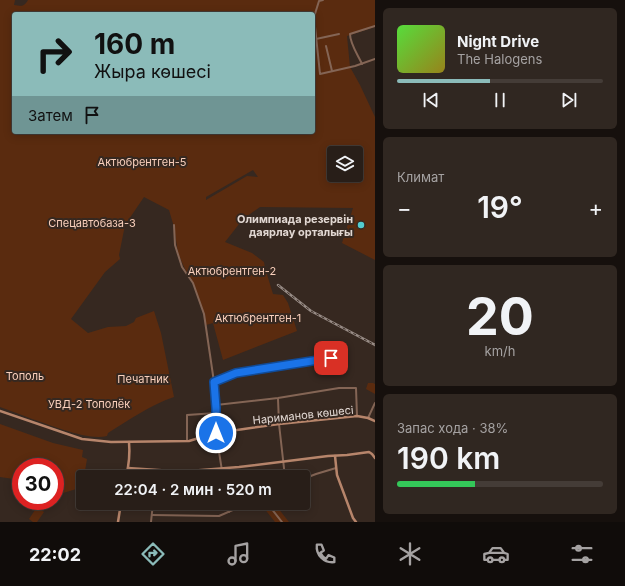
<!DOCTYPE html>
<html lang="ru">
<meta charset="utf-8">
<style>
body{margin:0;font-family:Inter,sans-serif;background:#302721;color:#f1f3f6;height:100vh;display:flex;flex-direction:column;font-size:15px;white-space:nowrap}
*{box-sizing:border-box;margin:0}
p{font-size:13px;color:#a5a2a2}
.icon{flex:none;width:22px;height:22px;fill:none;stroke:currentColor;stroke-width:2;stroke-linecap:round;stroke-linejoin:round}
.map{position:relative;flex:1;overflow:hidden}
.side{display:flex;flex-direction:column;gap:8px;padding:8px;background:#16100d;width:250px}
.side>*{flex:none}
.guide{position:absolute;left:12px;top:12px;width:303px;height:122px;border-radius:4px;box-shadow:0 2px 10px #0003,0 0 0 1px #443c37;background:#8bbbb9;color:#111;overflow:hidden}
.controls{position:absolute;left:327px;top:146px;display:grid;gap:8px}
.controls a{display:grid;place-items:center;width:36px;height:36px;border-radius:4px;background:#281e18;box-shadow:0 2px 10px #0003,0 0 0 1px #443c37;font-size:20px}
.speed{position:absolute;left:12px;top:458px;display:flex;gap:8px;font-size:20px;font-weight:700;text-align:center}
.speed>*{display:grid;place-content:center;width:52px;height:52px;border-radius:50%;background:#281e18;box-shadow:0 2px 10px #0003,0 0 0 1px #443c37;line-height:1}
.speed .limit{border:6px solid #d22;background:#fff;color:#111}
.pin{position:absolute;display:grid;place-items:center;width:34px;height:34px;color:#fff;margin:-17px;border-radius:8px;box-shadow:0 2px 6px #0006}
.me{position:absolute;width:44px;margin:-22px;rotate:0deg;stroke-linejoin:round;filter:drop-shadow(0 0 3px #0008)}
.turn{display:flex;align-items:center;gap:14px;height:84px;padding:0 16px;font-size:18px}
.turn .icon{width:52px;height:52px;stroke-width:2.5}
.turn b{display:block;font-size:28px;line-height:34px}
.then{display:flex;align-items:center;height:38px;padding:0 16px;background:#0003;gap:8px;font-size:15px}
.big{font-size:30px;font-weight:600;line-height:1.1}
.side .card{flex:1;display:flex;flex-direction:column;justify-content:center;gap:6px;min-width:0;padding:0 14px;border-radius:6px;background:#302721}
.side .dial{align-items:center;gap:0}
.dial b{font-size:52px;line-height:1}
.song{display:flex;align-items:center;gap:12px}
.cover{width:48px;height:48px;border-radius:6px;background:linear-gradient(135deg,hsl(110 70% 55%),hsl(50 70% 35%))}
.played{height:4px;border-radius:2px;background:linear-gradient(90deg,#8bbbb9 45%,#443c37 45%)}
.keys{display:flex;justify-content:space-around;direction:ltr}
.heat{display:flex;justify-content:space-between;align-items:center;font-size:22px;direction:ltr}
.charge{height:6px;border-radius:3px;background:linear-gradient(90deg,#34c759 38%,#443c37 0)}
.trip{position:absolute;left:76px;top:470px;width:234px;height:40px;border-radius:4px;background:#281e18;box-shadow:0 2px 10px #0003,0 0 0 1px #443c37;font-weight:600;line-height:40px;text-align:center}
.menu{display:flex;height:64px;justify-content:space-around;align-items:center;background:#100c0a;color:#a5a2a2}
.menu .icon{width:28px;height:28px}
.menu .on{color:#8bbbb9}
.menu b{font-size:18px;color:#f1f3f6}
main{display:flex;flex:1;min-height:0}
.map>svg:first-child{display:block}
</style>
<main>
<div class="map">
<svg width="375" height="522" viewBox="0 0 375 522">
<rect width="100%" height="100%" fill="#362820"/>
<g fill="#5a2b0f" fill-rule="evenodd">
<path d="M0,0H15L14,5C22,6 24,7 28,0H375V27L347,36L350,67L360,85L375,117V260L342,243L353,208L260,207L243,219L225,242L252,253L264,262L265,268L273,294L283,295L288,303L297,331L223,360L213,323L206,325L204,314L193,284L184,267L178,253L174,227L169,210L144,197L125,225L119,255L120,259L105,272L71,319L88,333L108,327L126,326L134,322L136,318L154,311L161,333L174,397C150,405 129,420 108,433L107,436C88,441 51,425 32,419C22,415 11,411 0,407ZM14,14H313V132H14ZM334,153H356V175H334ZM253,170L258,177L247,176L206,200V197Z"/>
<polygon points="368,383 373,383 375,384 375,394 366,389"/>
<polygon points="0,424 53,443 83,450 82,457 87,459 84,477 83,477 83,487 63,493 62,490 55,491 55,467 21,467 21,480 0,477"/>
<polygon points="260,503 274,503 289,522 275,522"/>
<polygon points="37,507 44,512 37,522 33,522 29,519"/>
</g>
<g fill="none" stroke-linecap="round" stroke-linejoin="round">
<g stroke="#846555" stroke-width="2">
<polyline points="323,0 319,1 314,17 320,74 355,66 375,59"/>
<polyline points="316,39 339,34"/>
<polyline points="326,46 332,71"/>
<path d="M362,64C358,55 350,44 350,34L353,33L375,26"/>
<polyline points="174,225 175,245 182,267 193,283 204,314 214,382 216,408 216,433 223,477"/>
<polyline points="214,382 236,373 331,358 338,355"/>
<polyline points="278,399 279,424 285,477"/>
<polyline points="216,405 278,398 339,388 356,388 357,416"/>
<polyline points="368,418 375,403"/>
<polyline points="187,441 187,415 216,413"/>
<polyline points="156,477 157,470"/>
<polyline points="303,479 316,474 336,468"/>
<polyline points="227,503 229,512"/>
<polyline points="267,503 282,522"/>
<polyline points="152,515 219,516 249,503"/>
<polyline points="151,522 153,503"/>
</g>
<g stroke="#b7856b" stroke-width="2.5">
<polyline points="0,411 82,439 111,442 189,441 219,432 237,430 279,424 357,416 368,418 375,421"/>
<polyline points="335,456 337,475 353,518 356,522"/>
<polyline points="128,468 173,471 189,471 239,467 328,456 347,455 369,452 372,454 375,458"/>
<path d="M126,477C129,465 130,453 129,442"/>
<polyline points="118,522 121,503"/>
</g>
<g stroke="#978b85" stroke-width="2.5">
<polyline id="rail" points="278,285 311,311 375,345"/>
</g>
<use href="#rail" stroke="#362820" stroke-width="1" stroke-dasharray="3" stroke-linecap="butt"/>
</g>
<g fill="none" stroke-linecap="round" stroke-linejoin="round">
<g stroke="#114b97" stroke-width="10">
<polyline id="route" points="216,433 216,408 214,382 236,373 331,358"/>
</g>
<use href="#route" stroke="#1a73e8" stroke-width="7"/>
</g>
<circle fill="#52ccd0" stroke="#362820" stroke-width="1.5" cx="361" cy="225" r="4"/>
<g text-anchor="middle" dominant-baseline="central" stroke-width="4" stroke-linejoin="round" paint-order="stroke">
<g font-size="11" fill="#fad0bc" stroke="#362820">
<text x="142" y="162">Актюбрентген-5</text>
<text x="92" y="223">Спецавтобаза-3</text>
<text x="232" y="271">Актюбрентген-2</text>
<text x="258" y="318">Актюбрентген-1</text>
<text x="25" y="376">Тополь</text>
<text x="143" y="379">Печатник</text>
<text x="89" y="404">УВД-2 Тополёк</text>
</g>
<g font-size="11" font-weight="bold" fill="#e2d8d3" stroke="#362820" text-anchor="end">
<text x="353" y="219">Олимпиада резервін<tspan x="353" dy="13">даярлау орталығы</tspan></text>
</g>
<g font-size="11" fill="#e2d8d3" stroke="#362820">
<text transform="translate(303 415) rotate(-6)">Нариманов көшесі</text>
</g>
</g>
</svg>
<div class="controls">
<a><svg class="icon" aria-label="layers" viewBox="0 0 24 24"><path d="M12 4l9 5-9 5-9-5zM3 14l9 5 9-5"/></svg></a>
</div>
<div class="speed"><div class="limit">30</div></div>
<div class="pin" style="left:331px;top:358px;background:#d93025"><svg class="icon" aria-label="arrive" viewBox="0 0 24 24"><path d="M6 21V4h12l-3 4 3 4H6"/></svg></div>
<svg class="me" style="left:216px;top:433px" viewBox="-20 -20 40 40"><circle r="17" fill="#1a73e8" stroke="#fff" stroke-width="3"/><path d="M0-11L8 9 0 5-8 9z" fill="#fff"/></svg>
<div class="trip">22:04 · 2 мин · 520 m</div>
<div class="guide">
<div class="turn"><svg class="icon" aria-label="right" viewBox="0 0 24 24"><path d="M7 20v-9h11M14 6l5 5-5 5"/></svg><div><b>160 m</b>Жыра көшесі</div></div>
<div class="then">Затем<svg class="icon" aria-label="arrive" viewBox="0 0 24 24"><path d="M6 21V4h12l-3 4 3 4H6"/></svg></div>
</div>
</div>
<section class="side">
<div class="card">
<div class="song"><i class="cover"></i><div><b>Night Drive</b><p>The Halogens</p></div></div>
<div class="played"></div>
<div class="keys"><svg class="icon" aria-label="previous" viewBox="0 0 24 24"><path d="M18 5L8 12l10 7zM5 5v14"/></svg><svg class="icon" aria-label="pause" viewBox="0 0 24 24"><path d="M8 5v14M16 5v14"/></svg><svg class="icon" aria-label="next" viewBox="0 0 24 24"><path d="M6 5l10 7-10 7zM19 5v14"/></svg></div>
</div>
<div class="card"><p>Климат</p>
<div class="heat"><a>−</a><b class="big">19°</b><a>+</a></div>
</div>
<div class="card dial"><b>20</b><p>km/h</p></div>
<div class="card"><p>Запас хода · 38%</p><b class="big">190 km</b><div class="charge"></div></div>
</section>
</main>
<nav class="menu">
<b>22:02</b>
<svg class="icon on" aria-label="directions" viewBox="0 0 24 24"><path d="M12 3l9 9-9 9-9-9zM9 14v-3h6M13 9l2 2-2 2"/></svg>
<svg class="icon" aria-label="music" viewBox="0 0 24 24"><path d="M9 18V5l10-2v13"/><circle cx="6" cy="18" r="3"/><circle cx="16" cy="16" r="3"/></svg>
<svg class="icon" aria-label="phone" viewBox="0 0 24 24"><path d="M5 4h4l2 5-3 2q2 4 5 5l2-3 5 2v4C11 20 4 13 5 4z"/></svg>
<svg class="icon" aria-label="climate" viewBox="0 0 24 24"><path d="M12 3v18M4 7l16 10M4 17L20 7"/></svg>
<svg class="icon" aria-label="car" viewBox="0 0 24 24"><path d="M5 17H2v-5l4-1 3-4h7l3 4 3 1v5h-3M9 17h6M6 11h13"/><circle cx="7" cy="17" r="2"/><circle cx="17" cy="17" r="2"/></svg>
<svg class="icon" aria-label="filters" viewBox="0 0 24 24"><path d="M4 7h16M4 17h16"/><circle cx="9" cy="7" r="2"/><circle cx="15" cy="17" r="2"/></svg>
</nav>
